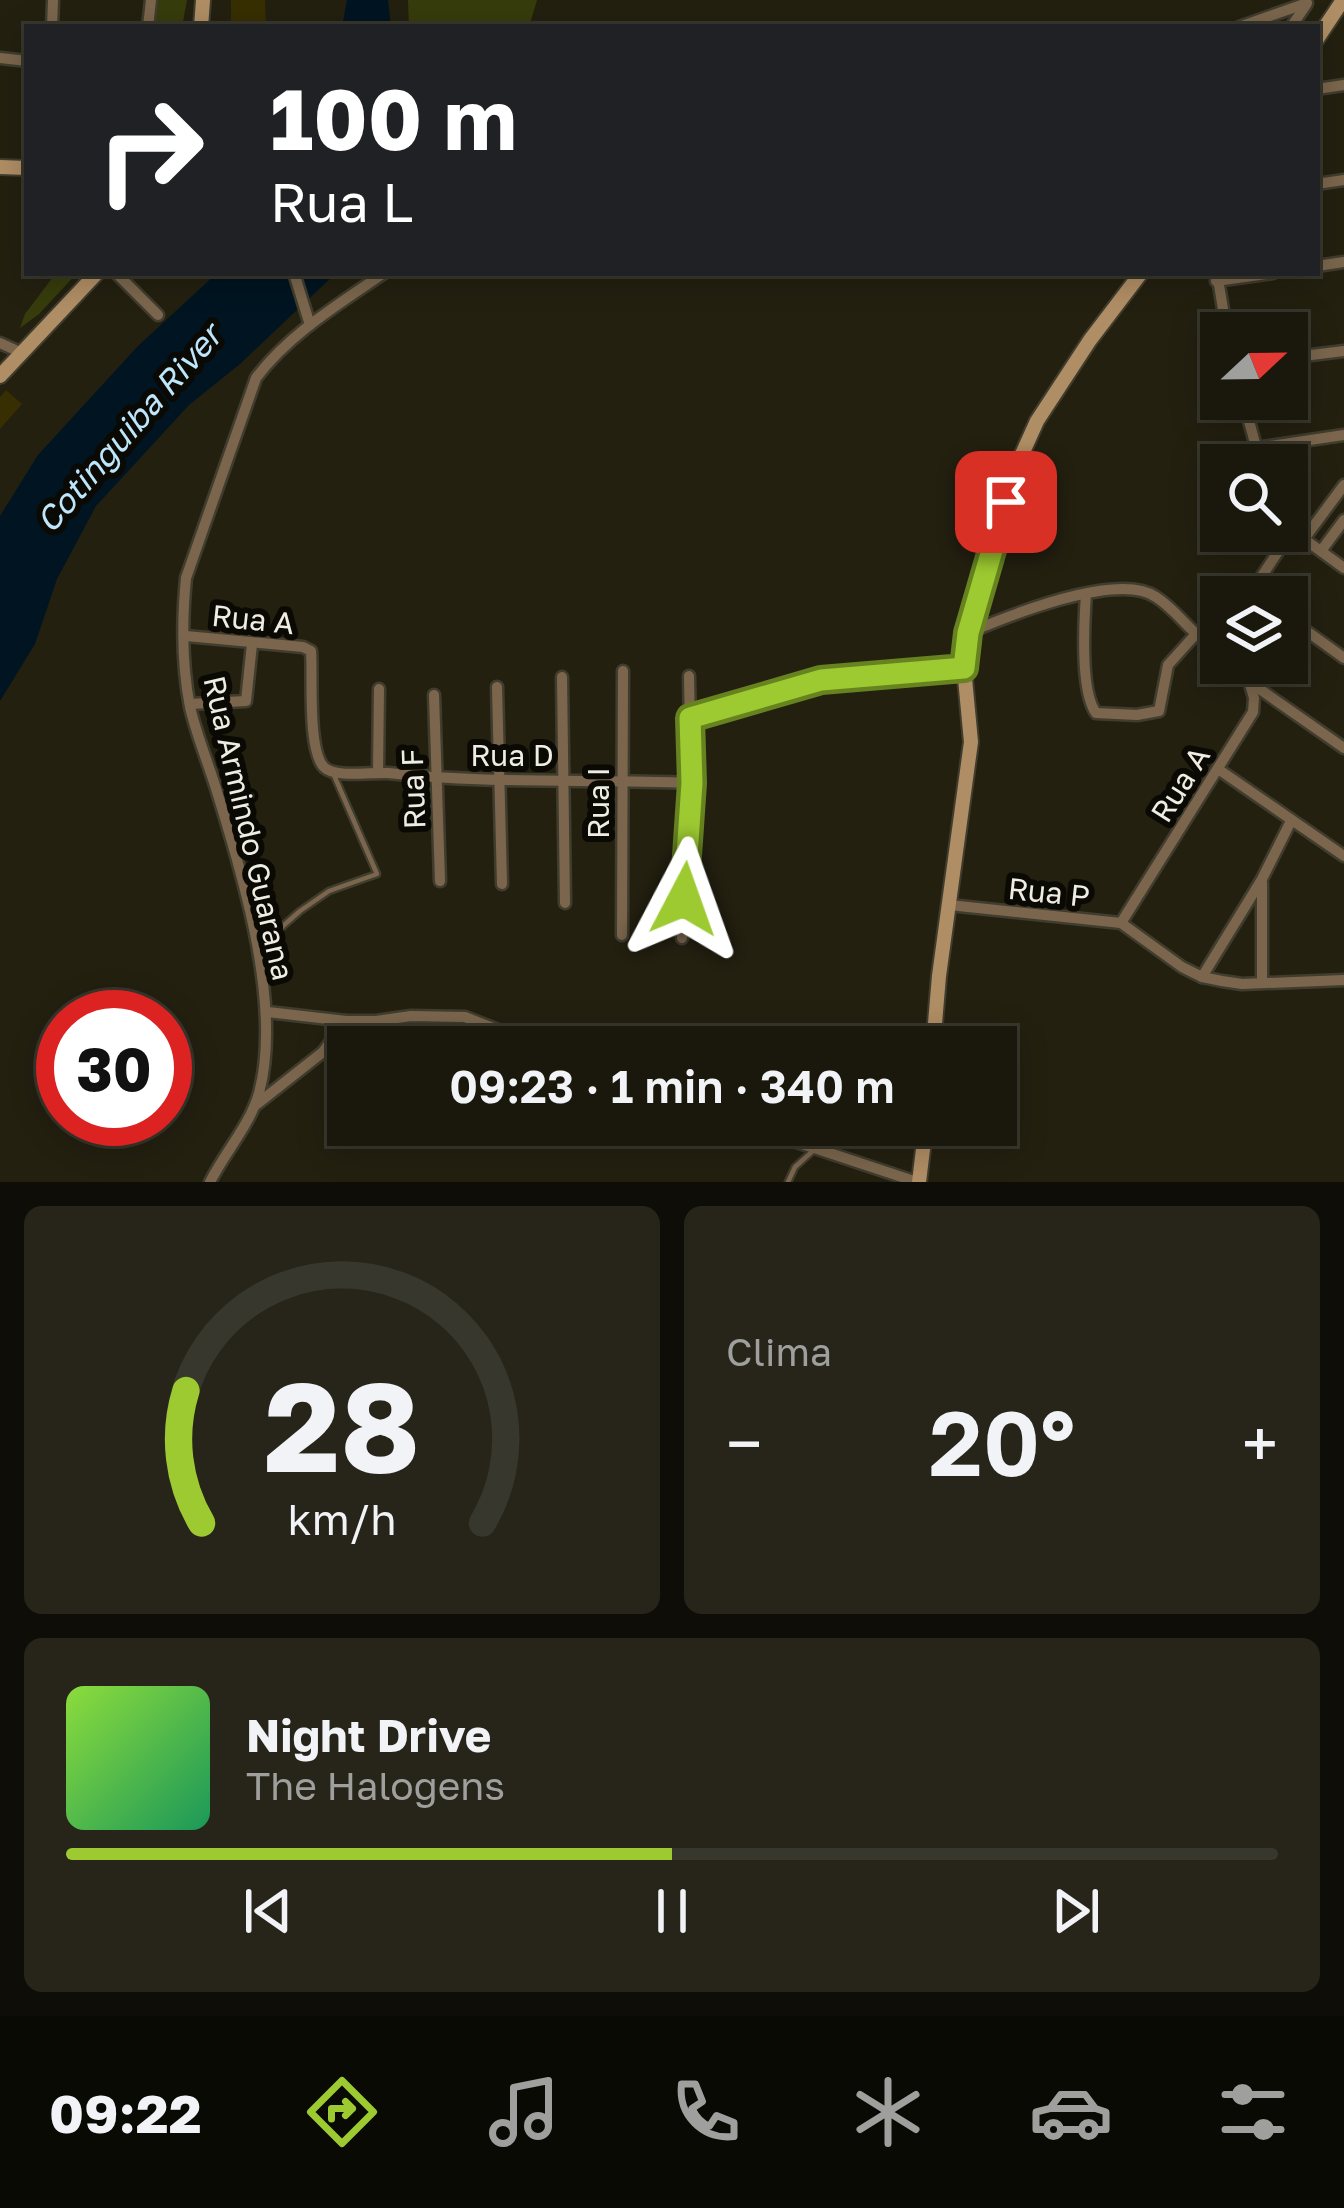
<!DOCTYPE html>
<html lang="pt">
<meta charset="utf-8">
<style>
body{margin:0;font-family:"Golos Text",sans-serif;background:#27251a;color:#f1f3f6;height:100vh;display:flex;flex-direction:column;font-size:45px;white-space:nowrap}
*{box-sizing:border-box;margin:0}
p{font-size:39px;color:#9fa09d}
.icon{flex:none;width:66px;height:66px;fill:none;stroke:currentColor;stroke-width:2;stroke-linecap:round;stroke-linejoin:round}
.map{position:relative;height:1182px;overflow:hidden}
.sheet{display:flex;flex-direction:column;gap:24px;padding:24px;background:#0e0d07;flex:1}
.sheet>*{flex:none}
.hud{position:absolute;left:24px;top:24px;width:1296px;height:252px;border-radius:0px;box-shadow:0 6px 30px #0003,0 0 0 3px #38372d;background:#202124;color:#fff;overflow:hidden}
.needle{width:78px;rotate:68deg}
.tools{position:absolute;left:1200px;top:312px;display:grid;gap:24px}
.tools a{display:grid;place-items:center;width:108px;height:108px;border-radius:0px;background:#1a180c;box-shadow:0 6px 30px #0003,0 0 0 3px #38372d;font-size:60px}
.speed{position:absolute;left:36px;top:990px;display:flex;gap:24px;font-size:60px;font-weight:700;text-align:center}
.speed>*{display:grid;place-content:center;width:156px;height:156px;border-radius:50%;background:#1a180c;box-shadow:0 6px 30px #0003,0 0 0 3px #38372d;line-height:1}
.speed .limit{border:18px solid #d22;background:#fff;color:#111}
.pin{position:absolute;display:grid;place-items:center;width:102px;height:102px;color:#fff;margin:-51px;border-radius:24px;box-shadow:0 6px 18px #0006}
.me{position:absolute;width:132px;margin:-66px;rotate:4deg;stroke-linejoin:round;filter:drop-shadow(0 0 9px #0008)}
.turn{display:flex;align-items:center;gap:42px;height:252px;padding:0 48px;font-size:54px}
.turn .icon{width:156px;height:156px;stroke-width:2.5}
.turn b{display:block;font-size:84px;line-height:102px}
.big{font-size:90px;font-weight:600;line-height:1.1}
.sheet .widget{flex:1;display:flex;flex-direction:column;justify-content:center;gap:18px;min-width:0;padding:0 42px;border-radius:18px;background:#27251a}
.sheet .dial{align-items:center;gap:0}
.dial svg{height:312px;overflow:visible;fill:none;stroke:#38372d;stroke-width:7;stroke-linecap:round;text-anchor:middle}
.dial text{fill:#f1f3f6;stroke:none}
.song{display:flex;align-items:center;gap:36px}
.cover{width:144px;height:144px;border-radius:18px;background:linear-gradient(135deg,hsl(90 70% 55%),hsl(150 70% 35%))}
.played{height:12px;border-radius:6px;background:linear-gradient(90deg,#9dca31 50%,#38372d 50%)}
.keys{display:flex;justify-content:space-around;direction:ltr}
.heat{display:flex;justify-content:space-between;align-items:center;font-size:66px;direction:ltr}
.sheet .tiles{flex:1;display:grid;gap:24px;grid-template-columns:1fr 1fr}
.widget:last-child{grid-column:span 2}
.trip{position:absolute;left:327px;top:1026px;width:690px;height:120px;border-radius:0px;background:#1a180c;box-shadow:0 6px 30px #0003,0 0 0 3px #38372d;font-weight:600;line-height:120px;text-align:center}
.tabs{display:flex;height:192px;justify-content:space-around;align-items:center;background:#0a0a05;color:#9fa09d}
.tabs .icon{width:84px;height:84px}
.tabs .on{color:#9dca31}
.tabs b{font-size:54px;color:#f1f3f6}
.map>svg:first-child{display:block}
</style>
<div class="map">
<svg width="1344" height="1182" viewBox="0 0 1344 1182">
<rect width="100%" height="100%" fill="#232010"/>
<g fill="#373c0c">
<polygon points="157,0 187,0 182,27 155,27"/>
<polygon points="408,0 537,0 529,27 409,27"/>
<polygon points="56,273 77,273 39,314 20,328 25,314"/>
</g>
<g fill="#001421">
<polygon points="347,0 388,0 391,27 342,27"/>
<polygon points="217,273 336,273 240,364 189,405 96,506 57,579 35,644 0,701 0,516 38,455 138,346"/>
</g>
<g fill="#372e01">
<polygon points="231,0 265,0 266,27 231,27"/>
<polygon points="6,390 22,404 0,429 0,397"/>
</g>
<g fill="none" stroke-linecap="round" stroke-linejoin="round">
<g stroke="#403d2e" stroke-width="9">
<g id="lane">
<polyline points="258,948 300,911 329,891 377,874 333,773"/>
<polyline points="788,1182 795,1167 815,1149"/>
</g>
</g>
<g stroke="#403d2e" stroke-width="15">
<g id="street">
<polyline points="52,27 53,0"/>
<polyline points="148,27 151,0"/>
<polyline points="1239,27 1307,3"/>
<polyline points="1291,27 1306,5"/>
<polyline points="0,58 27,61"/>
<polyline points="1317,89 1344,85"/>
<polyline points="1317,184 1344,180"/>
<polyline points="1317,266 1344,262"/>
<polyline points="116,273 158,315"/>
<polyline points="294,273 310,325"/>
<polyline points="1217,273 1227,333"/>
<polyline points="1216,281 1273,273"/>
<polyline points="0,343 22,353"/>
<polyline points="1287,358 1344,351"/>
<polyline points="1243,399 1261,465"/>
<polyline points="1256,448 1344,435"/>
<polyline points="1287,518 1304,539 1344,568"/>
<polyline points="1304,539 1344,485"/>
<polyline points="1321,551 1344,520"/>
<path d="M1086,594C1084,623 1080,691 1096,713L1137,715L1159,711L1168,665L1195,635"/>
<polyline points="1248,597 1293,529"/>
<polyline points="1287,617 1344,658"/>
<path d="M968,633C1008,616 1118,571 1156,597C1181,613 1193,639 1221,650"/>
<path d="M186,636L303,647L311,651C313,676 307,753 325,768C336,778 372,772 388,773C488,784 590,779 691,783"/>
<polyline points="562,677 565,903"/>
<polyline points="1251,683 1344,748"/>
<polyline points="497,687 502,884"/>
<polyline points="434,695 440,881"/>
<polyline points="190,704 246,701 252,644"/>
<polyline points="690,718 821,679 964,668"/>
<polyline points="1218,769 1344,856"/>
<polyline points="378,772 379,689"/>
<polyline points="1262,883 1262,981"/>
<polyline points="949,905 1121,923 1182,967 1202,977 1222,981 1242,984 1344,980"/>
<polyline points="1121,923 1253,712 1254,698 1244,663"/>
<polyline points="622,935 623,671"/>
<polyline points="682,938 691,783 689,676"/>
<polyline points="1202,977 1262,879 1291,821"/>
<polyline points="268,1012 346,1021 376,1021 411,1016 465,1017 542,1047"/>
<polyline points="257,1104 323,1052 346,1021"/>
<polyline points="745,1125 917,1182"/>
<path d="M210,1182C225,1152 250,1125 259,1093C282,1007 244,879 218,795C209,765 197,737 190,707C182,666 182,619 186,578L256,378C289,334 339,304 384,273"/>
</g>
</g>
<g stroke="#403d2e" stroke-width="18">
<g id="secondary">
<polyline points="201,27 203,0"/>
<polyline points="1317,39 1343,0"/>
<polyline points="0,167 27,168"/>
<polyline points="0,376 97,273"/>
<polyline points="933,1047 939,976 971,742 964,668 968,633 1018,463 1037,421 1090,340 1141,273"/>
<polyline points="919,1182 926,1125"/>
</g>
</g>
<use href="#lane" stroke="#7b664d" stroke-width="4.5"/>
<use href="#street" stroke="#7b664d" stroke-width="10"/>
<use href="#secondary" stroke="#b08e65" stroke-width="14"/>
</g>
<g fill="none" stroke-linecap="round" stroke-linejoin="round">
<g stroke="#668320" stroke-width="30">
<polyline id="route" points="684,899 692,783 690,718 821,680 964,668 968,633 1006,502"/>
</g>
<use href="#route" stroke="#9dca31" stroke-width="21"/>
</g>
<g text-anchor="middle" dominant-baseline="central" stroke-width="12" stroke-linejoin="round" paint-order="stroke">
<g font-size="30" fill="#efede3" stroke="#0b0904">
<text transform="translate(253 619) rotate(6)">Rua A</text>
<text x="512" y="755">Rua D</text>
<text transform="translate(1180 784) rotate(-58)">Rua A</text>
<text transform="translate(413 789) rotate(-92)">Rua F</text>
<text transform="translate(598 803) rotate(-90)">Rua I</text>
<text transform="translate(249 828) rotate(77)">Rua Armindo Guarana</text>
<text transform="translate(1049 892) rotate(6)">Rua P</text>
</g>
<g font-size="33" font-style="italic" fill="#bde6fc" stroke="#0b0904">
<text transform="translate(128 428) rotate(-49)">Cotinguiba River</text>
</g>
</g>
</svg>
<div class="tools">
<a><svg class="needle" viewBox="-14 -14 28 28"><path d="M0-13l5 13h-10z" fill="#e53935"/><path d="M0 13l5-13h-10z" fill="#9fa09d"/></svg></a>
<a><svg class="icon" aria-label="search" viewBox="0 0 24 24"><circle cx="10" cy="10" r="6"/><path d="M15 15l6 6"/></svg></a>
<a><svg class="icon" aria-label="layers" viewBox="0 0 24 24"><path d="M12 4l9 5-9 5-9-5zM3 14l9 5 9-5"/></svg></a>
</div>
<div class="speed"><div class="limit">30</div></div>
<div class="pin" style="left:1006px;top:502px;background:#d93025"><svg class="icon" aria-label="arrive" viewBox="0 0 24 24"><path d="M6 21V4h12l-3 4 3 4H6"/></svg></div>
<svg class="me" style="left:684px;top:899px" viewBox="-20 -20 40 40"><path d="M0-17L14 15 0 8-14 15z" fill="#9dca31" stroke="#fff" stroke-width="4"/></svg>
<div class="trip">09:23 · 1 min · 340 m</div>
<div class="hud">
<div class="turn"><svg class="icon" aria-label="right" viewBox="0 0 24 24"><path d="M7 20v-9h11M14 6l5 5-5 5"/></svg><div><b>100 m</b>Rua L</div></div>
</div>
</div>
<section class="sheet">
<div class="tiles">
<div class="widget dial"><svg viewBox="0 0 100 80">
<path d="M14 69A42 42 0 1 1 86 69"/>
<path d="M14 69A42 42 0 0 1 10 35" stroke="#9dca31"/>
<text x="50" y="56" font-size="32" font-weight="700">28</text>
<text x="50" y="72" font-size="11">km/h</text>
</svg></div>
<div class="widget"><p>Clima</p>
<div class="heat"><a>−</a><b class="big">20°</b><a>+</a></div>
</div>
<div class="widget">
<div class="song"><i class="cover"></i><div><b>Night Drive</b><p>The Halogens</p></div></div>
<div class="played"></div>
<div class="keys"><svg class="icon" aria-label="previous" viewBox="0 0 24 24"><path d="M18 5L8 12l10 7zM5 5v14"/></svg><svg class="icon" aria-label="pause" viewBox="0 0 24 24"><path d="M8 5v14M16 5v14"/></svg><svg class="icon" aria-label="next" viewBox="0 0 24 24"><path d="M6 5l10 7-10 7zM19 5v14"/></svg></div>
</div>
</div>
</section>
<nav class="tabs">
<b>09:22</b>
<svg class="icon on" aria-label="directions" viewBox="0 0 24 24"><path d="M12 3l9 9-9 9-9-9zM9 14v-3h6M13 9l2 2-2 2"/></svg>
<svg class="icon" aria-label="music" viewBox="0 0 24 24"><path d="M9 18V5l10-2v13"/><circle cx="6" cy="18" r="3"/><circle cx="16" cy="16" r="3"/></svg>
<svg class="icon" aria-label="phone" viewBox="0 0 24 24"><path d="M5 4h4l2 5-3 2q2 4 5 5l2-3 5 2v4C11 20 4 13 5 4z"/></svg>
<svg class="icon" aria-label="climate" viewBox="0 0 24 24"><path d="M12 3v18M4 7l16 10M4 17L20 7"/></svg>
<svg class="icon" aria-label="car" viewBox="0 0 24 24"><path d="M5 17H2v-5l4-1 3-4h7l3 4 3 1v5h-3M9 17h6M6 11h13"/><circle cx="7" cy="17" r="2"/><circle cx="17" cy="17" r="2"/></svg>
<svg class="icon" aria-label="filters" viewBox="0 0 24 24"><path d="M4 7h16M4 17h16"/><circle cx="9" cy="7" r="2"/><circle cx="15" cy="17" r="2"/></svg>
</nav>
